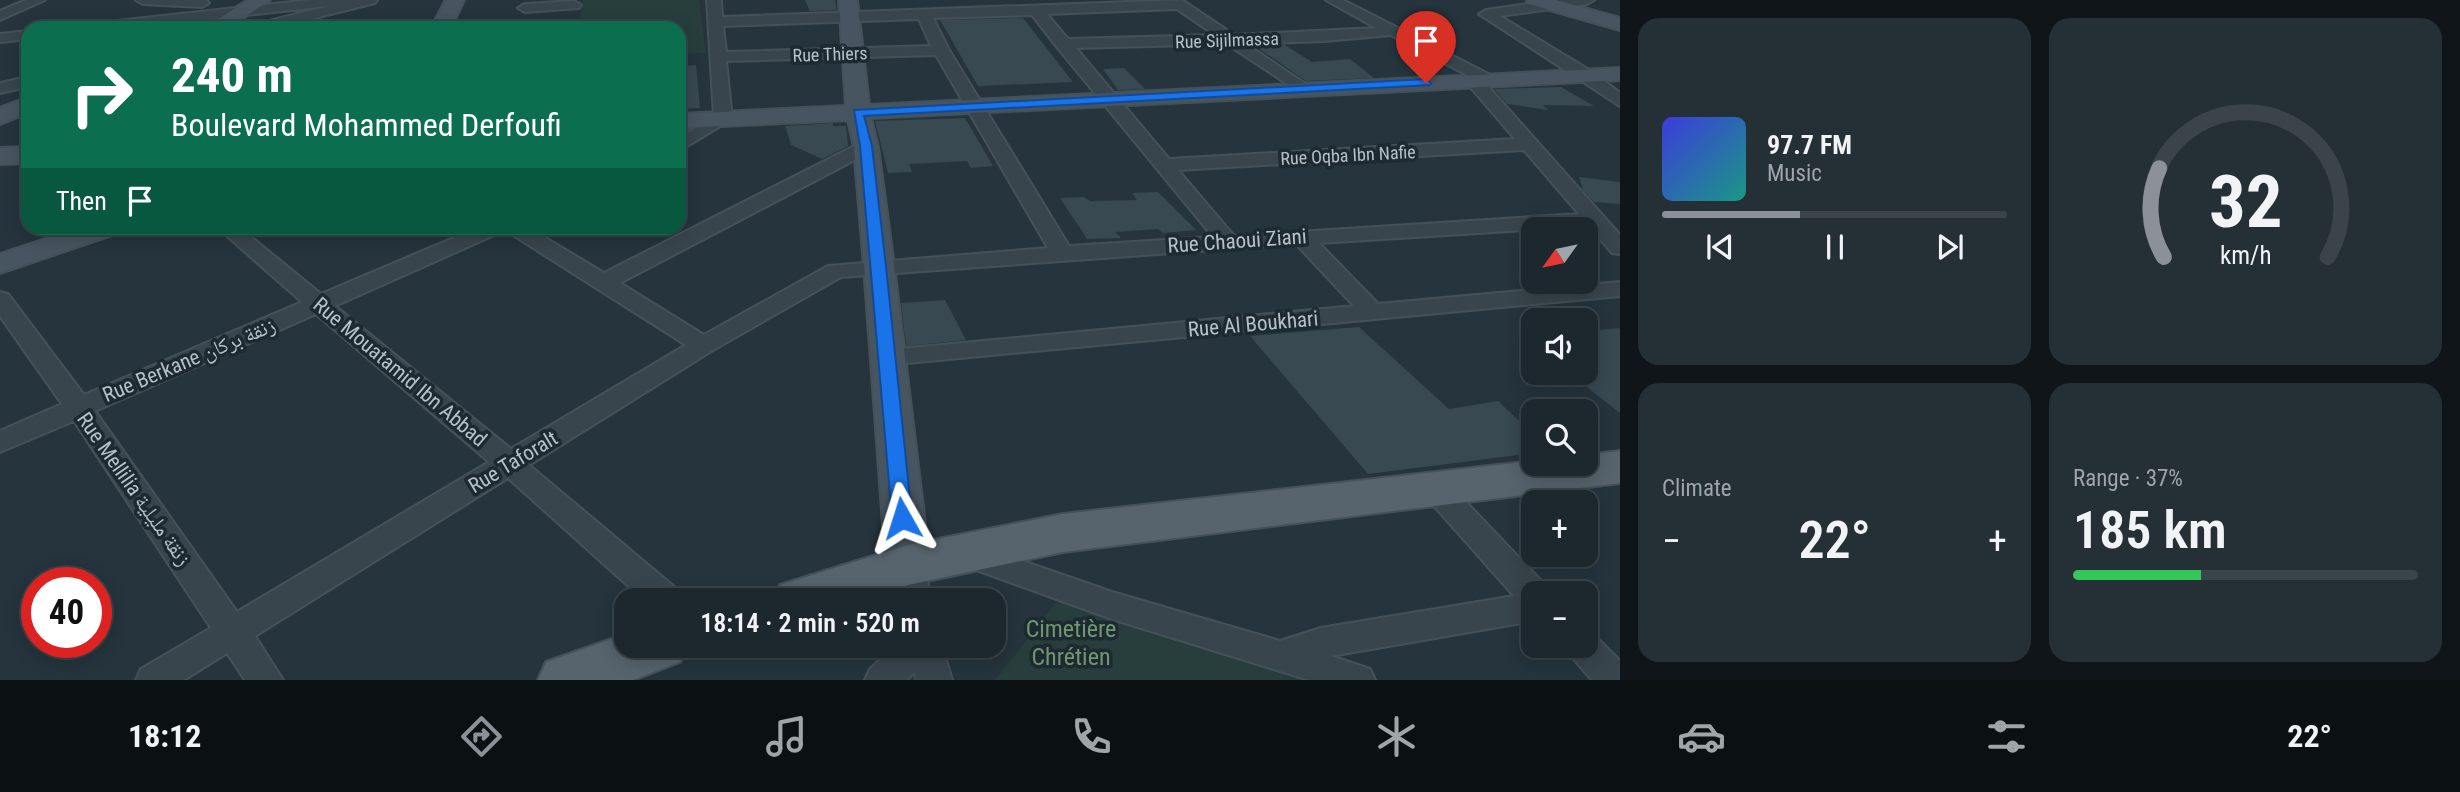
<!DOCTYPE html>
<meta charset="utf-8">
<style>
body{margin:0;font-family:"Roboto Condensed","Noto Naskh Arabic",sans-serif;background:#252f36;color:#f1f3f6;height:100vh;display:flex;flex-direction:column;font-size:26px;white-space:nowrap}
*{box-sizing:border-box;margin:0}
p{font-size:23px;color:#a0a5aa}
.icon{flex:none;width:38px;height:38px;fill:none;stroke:currentColor;stroke-width:2;stroke-linecap:round;stroke-linejoin:round}
.map{position:relative;flex:1;overflow:hidden}
.side{display:flex;flex-direction:column;gap:18px;padding:18px;background:#0f1519;width:840px}
.side>*{flex:none}
.hud{position:absolute;left:21px;top:21px;width:665px;height:214px;border-radius:21px;box-shadow:0 4px 18px #0003,0 0 0 2px #3a444a;background:#0b6e4f;color:#fff;overflow:hidden}
.needle{width:46px;rotate:237deg}
.buttons{position:absolute;left:1521px;top:217px;display:grid;gap:14px}
.buttons a{display:grid;place-items:center;width:77px;height:77px;border-radius:14px;background:#1c272e;box-shadow:0 4px 18px #0003,0 0 0 2px #3a444a;font-size:35px}
.speed{position:absolute;left:21px;top:567px;display:flex;gap:14px;font-size:35px;font-weight:700;text-align:center}
.speed>*{display:grid;place-content:center;width:91px;height:91px;border-radius:50%;background:#1c272e;box-shadow:0 4px 18px #0003,0 0 0 2px #3a444a;line-height:1}
.speed .limit{border:10px solid #d22;background:#fff;color:#111}
.pin{position:absolute;display:grid;place-items:center;width:60px;height:60px;color:#fff;margin:-72px -30px;border-radius:50% 50% 50% 0;rotate:-45deg;box-shadow:0 0 7px #0007}
.pin .icon{rotate:45deg}
.me{position:absolute;width:77px;margin:-38px;rotate:354deg;stroke-linejoin:round;filter:drop-shadow(0 0 5px #0008)}
.turn{display:flex;align-items:center;gap:24px;height:147px;padding:0 35px;font-size:32px}
.turn .icon{width:91px;height:91px;stroke-width:2.5}
.turn b{display:block;font-size:49px;line-height:60px}
.then{display:flex;align-items:center;height:66px;padding:0 35px;background:#0003;gap:14px;font-size:26px}
.big{font-size:52px;font-weight:600;line-height:1.1}
.side .widget{flex:1;display:flex;flex-direction:column;justify-content:center;gap:10px;min-width:0;padding:0 24px;border-radius:21px;background:#252f36}
.side .dial{align-items:center;gap:0}
.dial svg{height:182px;overflow:visible;fill:none;stroke:#3a444a;stroke-width:7;stroke-linecap:round;text-anchor:middle}
.dial text{fill:#f1f3f6;stroke:none}
.song{display:flex;align-items:center;gap:21px}
.cover{width:84px;height:84px;border-radius:10px;background:linear-gradient(135deg,hsl(240 70% 55%),hsl(170 70% 35%))}
.played{height:7px;border-radius:4px;background:linear-gradient(90deg,#8c9099 40%,#3a444a 40%)}
.keys{display:flex;justify-content:space-around;direction:ltr}
.heat{display:flex;justify-content:space-between;align-items:center;font-size:38px;direction:ltr}
.charge{height:10px;border-radius:5px;background:linear-gradient(90deg,#34c759 37%,#3a444a 0)}
.side .tiles{flex:1;display:grid;gap:18px;grid-template-columns:repeat(2,1fr)}
.trip{position:absolute;left:614px;top:588px;width:392px;height:70px;border-radius:21px;background:#1c272e;box-shadow:0 4px 18px #0003,0 0 0 2px #3a444a;font-weight:600;line-height:70px;text-align:center}
.dock{display:flex;height:112px;justify-content:space-around;align-items:center;background:#0b1012;color:#a0a5aa}
.dock .icon{width:49px;height:49px}
.dock .selected{color:#8c9099}
.dock b{font-size:32px;color:#f1f3f6}
main{display:flex;flex:1;min-height:0}
.map>svg:first-child{display:block}
</style>
<main>
<div class="map">
<svg width="1620" height="680" viewBox="0 0 1620 680">
<rect width="100%" height="100%" fill="#25343d"/>
<g fill="#273e3c">
<polygon points="583,0 699,0 706,53 679,54 679,28 578,28"/>
<polygon points="1058,600 1331,680 995,680"/>
</g>
<g fill="#384952">
<polygon points="805,0 835,0 837,10 810,11"/>
<polygon points="1023,18 1073,82 978,86 940,20"/>
<polygon points="1285,45 1312,62 1350,59 1374,78 1306,81 1255,46"/>
<polygon points="696,65 700,108 679,109 679,66"/>
<polygon points="1124,68 1145,89 1118,90 1103,69"/>
<polygon points="1561,87 1594,106 1543,105 1548,110 1507,104 1494,89"/>
<polygon points="965,118 993,166 971,168 967,161 909,164 912,172 888,173 875,121"/>
<polygon points="833,123 833,126 846,126 848,146 822,159 791,145 785,126"/>
<polygon points="1579,177 1620,182 1620,204 1594,202 1583,190"/>
<polygon points="1158,192 1196,230 1163,233 1158,229 1115,232 1121,238 1087,239 1060,198 1084,197 1090,201 1137,200 1132,193"/>
<polygon points="945,300 966,340 906,346 901,303"/>
<polygon points="1359,327 1449,409 1498,401 1533,434 1533,453 1368,474 1250,336"/>
<polygon points="1620,328 1620,413 1569,373 1586,373 1586,331"/>
</g>
<g fill="none" stroke-linecap="round" stroke-linejoin="round">
<g stroke="#455159" stroke-width="4">
<g id="street">
<polygon points="26,0 45,0 0,20 0,11"/>
<polygon points="136,0 206,0 209,3 202,7 143,4"/>
<polygon points="310,0 377,0 375,3 275,28 251,28 253,25 329,6 129,28 82,28 89,24"/>
<path d="M707,0H721L722,17L1182,0L1234,35L1376,28L1326,0H1343L1494,77L1496,80L1494,83L1486,84L1620,235V254L1612,253L1589,226L1319,243L1378,304L1620,282V296L886,365L877,363L873,357L877,351L1354,306L1296,244L841,277L713,350L529,465L678,590L682,600H644L508,478L255,636L283,680H245L227,653L184,680H136L141,669L211,628L74,421L0,452V431L62,404L0,316V292L8,294L84,395L302,302L218,228H240L321,294L477,228H504L501,232L335,306L511,449L686,345L508,232L505,228H529L604,273L860,143H872L875,147L872,151L620,283L704,335L828,266L1048,248L936,55L726,61L732,119L679,151V138L714,117ZM1177,9L1215,35L1068,39L1047,14ZM1032,15L1057,47L1213,237L1069,246L949,50L933,18ZM919,19L931,46L726,52L723,26ZM1391,35L1469,76L1465,80L1467,83L1515,139L1169,159L1076,48L1227,44L1304,95L1310,93L1312,90L1310,87L1246,44L1325,41ZM1524,150L1579,214L1234,236L1178,170ZM316,314L489,462L237,612L95,411Z"/>
<polygon points="1557,0 1594,0 1587,4 1500,16 1594,73 1620,93 1620,106 1479,14 1486,10"/>
<polygon points="574,1 581,5 579,8 525,12 518,8 525,4"/>
<polygon points="28,31 28,39 0,42 0,34"/>
<polygon points="28,77 28,87 0,93 0,83"/>
<polygon points="1437,479 1447,482 1545,585 1548,593 1533,593 1533,621 1331,656 1370,669 1375,680 1309,680 1112,619 957,563 952,554 957,545 968,542 1112,592 1280,641 1321,628 1514,596 1427,498 1422,490 1427,482"/>
<polygon points="908,552 919,556 924,565 931,600 899,600 892,565 897,556"/>
<polygon points="1586,632 1595,636 1620,661 1620,680 1592,680 1571,656 1566,646 1586,646"/>
<polygon points="895,646 942,646 952,680 916,680 914,672 907,680 865,680 870,669"/>
</g>
</g>
<g stroke="#455159" stroke-width="4">
<g id="secondary">
<polygon points="248,0 270,0 228,28 204,28"/>
<polygon points="446,0 464,0 451,28 431,28"/>
<polygon points="839,0 857,0 869,105 1620,68 1620,80 871,118 878,147 894,266 930,565 923,577 908,582 893,577 886,565 864,266 854,147 848,120 679,128 679,114 846,106"/>
<polygon points="1527,0 1556,0 1620,18 1620,30 1529,4"/>
<polygon points="28,97 28,113 0,124 0,108"/>
<polygon points="28,147 28,163 0,164 0,148"/>
<polygon points="79,228 119,228 115,234 0,273 0,254"/>
</g>
</g>
<g stroke="#455159" stroke-width="4">
<g id="primary">
<polygon points="1620,451 1620,483 1063,552 908,585 862,600 772,600 780,585 908,545 1063,514 1533,461 1533,464 1586,464 1586,455"/>
<polygon points="626,634 626,646 688,646 680,662 633,680 538,680 546,662"/>
</g>
</g>
<use href="#street" fill="#39454d" fill-rule="evenodd"/>
<use href="#secondary" fill="#475560" fill-rule="evenodd"/>
<use href="#primary" fill="#57646d" fill-rule="evenodd"/>
</g>
<polygon fill="#1a73e8" stroke="#114b97" stroke-width="2" points="1426,79 1431,83 1430,85 864,116 872,146 886,266 912,518 909,523 902,526 895,523 892,518 860,146 854,110"/>
<g text-anchor="middle" dominant-baseline="central" stroke-width="7" stroke-linejoin="round" paint-order="stroke">
<g font-size="18" fill="#b5c0c8" stroke="#1e2a32">
<text transform="translate(1227 40) rotate(-2)">Rue Sijilmassa</text>
<text transform="translate(830 54) rotate(-2)">Rue Thiers</text>
<text transform="translate(1348 155) rotate(-3)">Rue Oqba Ibn Nafie</text>
</g>
<g font-size="21" fill="#b5c0c8" stroke="#1e2a32">
<text transform="translate(1237 241) rotate(-4)">Rue Chaoui Ziani</text>
<text transform="translate(1253 324) rotate(-5)">Rue Al Boukhari</text>
<text transform="translate(189 360) rotate(-23)">Rue Berkane زنقة بركان</text>
<text transform="translate(400 372) rotate(40)">Rue Mouatamid Ibn Abbad</text>
<text transform="translate(513 462) rotate(-31)">Rue Taforalt</text>
<text transform="translate(134 489) rotate(55)">Rue Mellilia زنقة مليلية</text>
</g>
<g font-size="24" fill="#6e976f" stroke="#1e2a32">
<text x="1071" y="629">Cimetière<tspan x="1071" dy="28">Chrétien</tspan></text>
</g>
</g>
</svg>
<div class="buttons">
<a><svg class="needle" viewBox="-14 -14 28 28"><path d="M0-13l5 13h-10z" fill="#e53935"/><path d="M0 13l5-13h-10z" fill="#a0a5aa"/></svg></a>
<a><svg class="icon" aria-label="sound" viewBox="0 0 24 24"><path d="M4 9h4l5-4v14l-5-4H4zM17 9q2 3 0 6"/></svg></a>
<a><svg class="icon" aria-label="search" viewBox="0 0 24 24"><circle cx="10" cy="10" r="6"/><path d="M15 15l6 6"/></svg></a>
<a>+</a>
<a>−</a>
</div>
<div class="speed"><div class="limit">40</div></div>
<div class="pin" style="left:1426px;top:83px;background:#d93025"><svg class="icon" aria-label="arrive" viewBox="0 0 24 24"><path d="M6 21V4h12l-3 4 3 4H6"/></svg></div>
<svg class="me" style="left:902px;top:518px" viewBox="-20 -20 40 40"><path d="M0-17L14 15 0 8-14 15z" fill="#1a73e8" stroke="#fff" stroke-width="4"/></svg>
<div class="trip">18:14 · 2 min · 520 m</div>
<div class="hud">
<div class="turn"><svg class="icon" aria-label="right" viewBox="0 0 24 24"><path d="M7 20v-9h11M14 6l5 5-5 5"/></svg><div><b>240 m</b>Boulevard Mohammed Derfoufi</div></div>
<div class="then">Then<svg class="icon" aria-label="arrive" viewBox="0 0 24 24"><path d="M6 21V4h12l-3 4 3 4H6"/></svg></div>
</div>
</div>
<section class="side">
<div class="tiles">
<div class="widget">
<div class="song"><i class="cover"></i><div><b>97.7 FM</b><p>Music</p></div></div>
<div class="played"></div>
<div class="keys"><svg class="icon" aria-label="previous" viewBox="0 0 24 24"><path d="M18 5L8 12l10 7zM5 5v14"/></svg><svg class="icon" aria-label="pause" viewBox="0 0 24 24"><path d="M8 5v14M16 5v14"/></svg><svg class="icon" aria-label="next" viewBox="0 0 24 24"><path d="M6 5l10 7-10 7zM19 5v14"/></svg></div>
</div>
<div class="widget dial"><svg viewBox="0 0 100 80">
<path d="M14 69A42 42 0 1 1 86 69"/>
<path d="M14 69A42 42 0 0 1 12 30" stroke="#8c9099"/>
<text x="50" y="56" font-size="32" font-weight="700">32</text>
<text x="50" y="72" font-size="11">km/h</text>
</svg></div>
<div class="widget"><p>Climate</p>
<div class="heat"><a>−</a><b class="big">22°</b><a>+</a></div>
</div>
<div class="widget"><p>Range · 37%</p><b class="big">185 km</b><div class="charge"></div></div>
</div>
</section>
</main>
<nav class="dock">
<b>18:12</b>
<svg class="icon selected" aria-label="directions" viewBox="0 0 24 24"><path d="M12 3l9 9-9 9-9-9zM9 14v-3h6M13 9l2 2-2 2"/></svg>
<svg class="icon" aria-label="music" viewBox="0 0 24 24"><path d="M9 18V5l10-2v13"/><circle cx="6" cy="18" r="3"/><circle cx="16" cy="16" r="3"/></svg>
<svg class="icon" aria-label="phone" viewBox="0 0 24 24"><path d="M5 4h4l2 5-3 2q2 4 5 5l2-3 5 2v4C11 20 4 13 5 4z"/></svg>
<svg class="icon" aria-label="climate" viewBox="0 0 24 24"><path d="M12 3v18M4 7l16 10M4 17L20 7"/></svg>
<svg class="icon" aria-label="car" viewBox="0 0 24 24"><path d="M5 17H2v-5l4-1 3-4h7l3 4 3 1v5h-3M9 17h6M6 11h13"/><circle cx="7" cy="17" r="2"/><circle cx="17" cy="17" r="2"/></svg>
<svg class="icon" aria-label="filters" viewBox="0 0 24 24"><path d="M4 7h16M4 17h16"/><circle cx="9" cy="7" r="2"/><circle cx="15" cy="17" r="2"/></svg>
<b>22°</b>
</nav>
